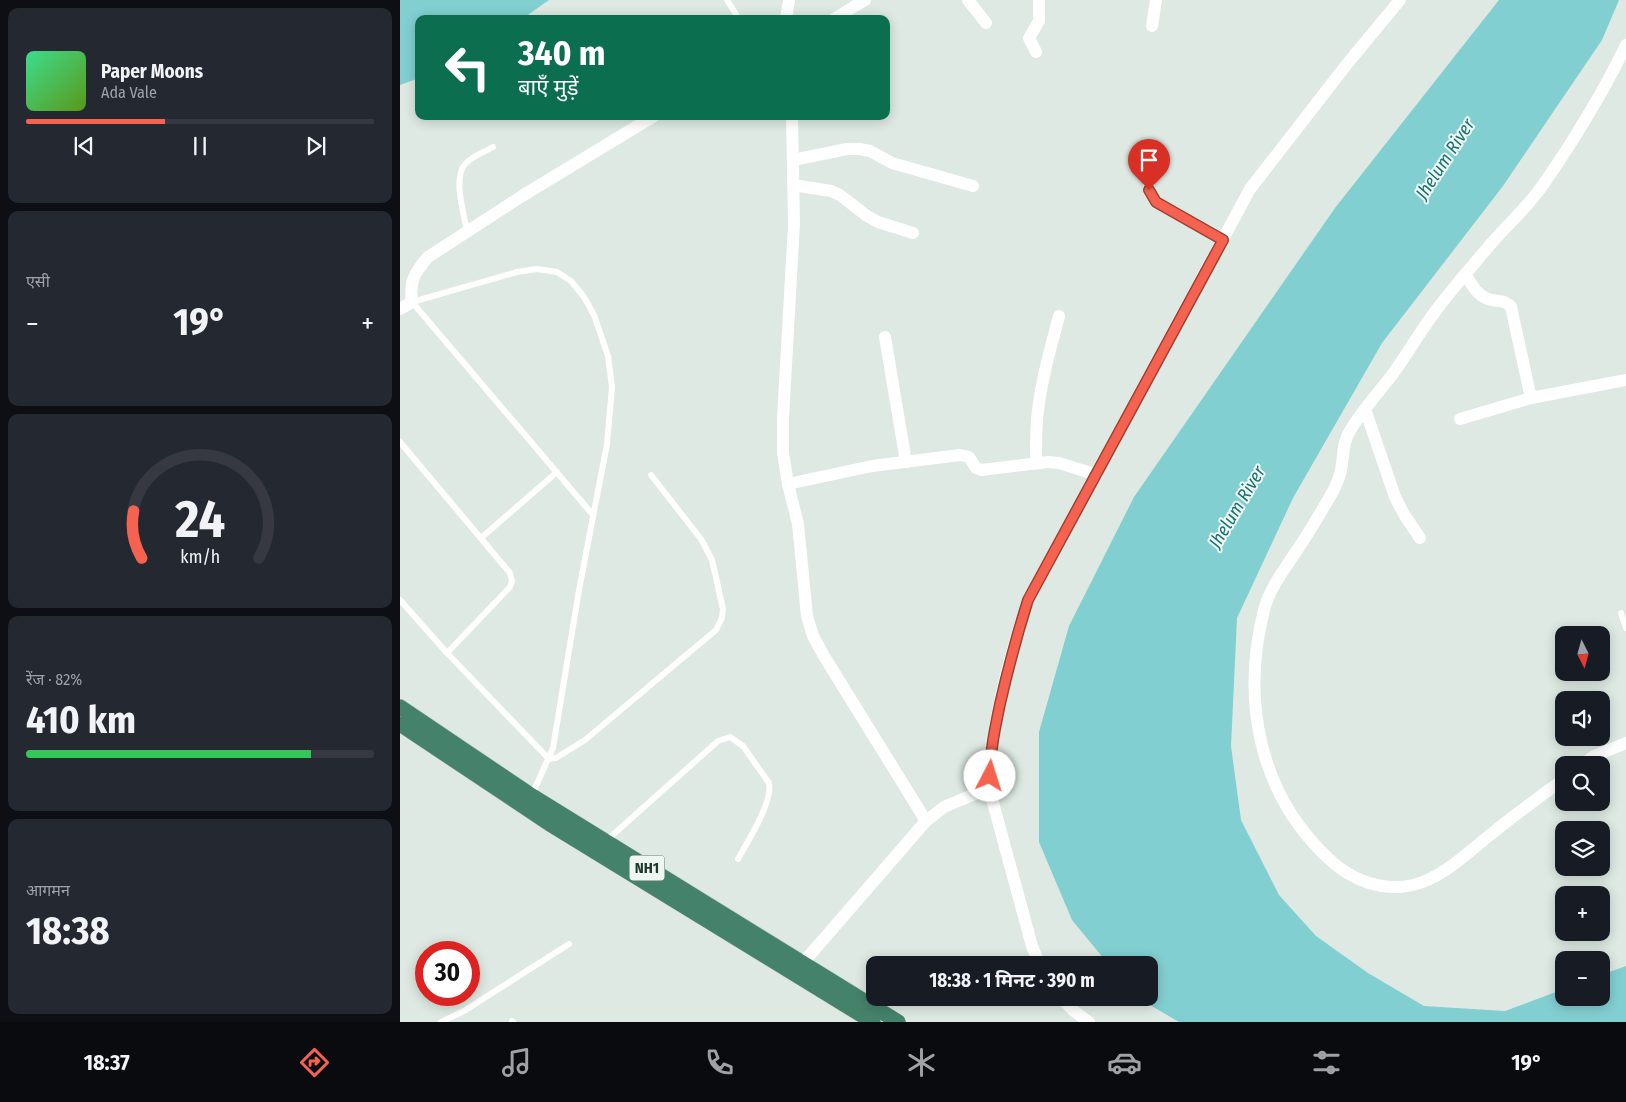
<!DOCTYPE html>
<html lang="hi">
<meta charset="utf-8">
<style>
body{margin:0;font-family:"Fira Sans Condensed","Noto Sans Devanagari",sans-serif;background:#242831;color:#f1f3f6;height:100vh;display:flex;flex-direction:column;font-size:19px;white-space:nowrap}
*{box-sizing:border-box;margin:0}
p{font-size:16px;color:#9ea1a6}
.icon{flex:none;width:28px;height:28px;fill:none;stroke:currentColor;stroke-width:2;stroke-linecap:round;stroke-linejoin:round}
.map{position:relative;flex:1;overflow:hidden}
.details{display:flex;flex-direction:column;gap:8px;padding:8px;background:#0d0f14;width:400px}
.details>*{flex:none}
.hud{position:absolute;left:15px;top:15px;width:475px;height:105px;border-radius:10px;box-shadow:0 2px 12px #0003;background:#0b6e4f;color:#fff;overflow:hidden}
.needle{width:32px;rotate:174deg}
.buttons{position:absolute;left:1155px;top:626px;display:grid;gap:10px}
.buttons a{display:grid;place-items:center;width:55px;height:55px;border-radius:10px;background:#171b24;box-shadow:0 2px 12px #0003;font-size:25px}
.speed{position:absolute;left:15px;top:941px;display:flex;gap:10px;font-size:25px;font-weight:700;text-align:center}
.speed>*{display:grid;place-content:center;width:65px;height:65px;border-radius:50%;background:#171b24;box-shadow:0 2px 12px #0003;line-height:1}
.speed .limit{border:8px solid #d22;background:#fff;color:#111}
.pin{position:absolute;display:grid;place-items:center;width:42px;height:42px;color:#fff;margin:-51px -21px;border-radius:50% 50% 50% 0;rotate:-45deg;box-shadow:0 0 5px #0007}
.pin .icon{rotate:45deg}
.me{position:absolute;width:55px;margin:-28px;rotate:5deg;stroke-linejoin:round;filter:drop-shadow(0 0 4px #0008)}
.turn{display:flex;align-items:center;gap:18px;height:105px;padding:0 20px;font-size:22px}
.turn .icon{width:65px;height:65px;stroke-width:2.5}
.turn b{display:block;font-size:35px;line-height:42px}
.big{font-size:38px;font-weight:700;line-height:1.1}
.details .tile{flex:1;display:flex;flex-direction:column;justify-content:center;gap:8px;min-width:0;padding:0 18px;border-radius:10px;background:#242831}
.details .dial{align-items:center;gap:0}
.dial svg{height:130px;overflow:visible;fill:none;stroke:#363941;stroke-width:7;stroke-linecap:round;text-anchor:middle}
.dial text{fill:#f1f3f6;stroke:none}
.song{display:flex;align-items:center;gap:15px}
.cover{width:60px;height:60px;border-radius:8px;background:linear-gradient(135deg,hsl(150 70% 55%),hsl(90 70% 35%))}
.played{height:5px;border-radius:2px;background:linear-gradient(90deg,#f5624f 40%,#363941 40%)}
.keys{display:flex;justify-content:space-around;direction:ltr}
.heat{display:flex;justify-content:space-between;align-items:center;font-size:28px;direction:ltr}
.charge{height:8px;border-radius:4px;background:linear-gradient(90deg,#34c759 82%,#363941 0)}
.trip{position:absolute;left:466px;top:956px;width:292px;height:50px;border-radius:10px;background:#171b24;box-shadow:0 2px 12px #0003;font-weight:700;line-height:50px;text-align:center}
.dock{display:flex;height:80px;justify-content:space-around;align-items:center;background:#090b0e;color:#9ea1a6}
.dock .icon{width:35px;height:35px}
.dock .on{color:#f5624f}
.dock b{font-size:22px;color:#f1f3f6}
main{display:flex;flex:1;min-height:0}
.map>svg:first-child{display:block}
</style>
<main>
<section class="details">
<div class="tile">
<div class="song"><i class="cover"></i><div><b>Paper Moons</b><p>Ada Vale</p></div></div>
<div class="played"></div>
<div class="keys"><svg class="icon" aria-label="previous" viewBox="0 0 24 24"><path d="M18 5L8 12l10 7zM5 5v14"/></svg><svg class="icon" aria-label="pause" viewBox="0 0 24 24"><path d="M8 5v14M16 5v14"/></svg><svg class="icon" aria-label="next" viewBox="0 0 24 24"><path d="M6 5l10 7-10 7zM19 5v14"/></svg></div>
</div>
<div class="tile"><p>एसी</p>
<div class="heat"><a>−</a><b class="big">19°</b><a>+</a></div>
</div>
<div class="tile dial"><svg viewBox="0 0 100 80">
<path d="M14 69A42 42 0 1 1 86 69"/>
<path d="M14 69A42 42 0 0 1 9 40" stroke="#f5624f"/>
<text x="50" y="56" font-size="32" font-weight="700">24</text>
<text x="50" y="72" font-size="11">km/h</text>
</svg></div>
<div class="tile"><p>रेंज · 82%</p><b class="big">410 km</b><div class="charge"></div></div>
<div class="tile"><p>आगमन</p><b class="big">18:38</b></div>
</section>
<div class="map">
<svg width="1226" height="1022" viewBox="0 0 1226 1022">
<rect width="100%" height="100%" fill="#dde9e2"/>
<g fill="#82cfd1">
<polygon points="0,0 149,0 122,19 19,19 19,78 0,85"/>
<polygon points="1099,0 1219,0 1202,40 1103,186 982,343 893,498 837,618 831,746 841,820 879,895 916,936 968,973 1024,1006 1105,1011 1164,989 1164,998 1201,998 1201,975 1226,966 1226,1022 779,1022 738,998 750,998 750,965 709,965 672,920 639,842 639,732 669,626 734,497 935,208"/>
</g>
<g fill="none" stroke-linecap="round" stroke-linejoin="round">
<g stroke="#bcc3c0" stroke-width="16">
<g id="trunk">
<polyline points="0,707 132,796 498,1022"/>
<polyline points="0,724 150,824 473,1022"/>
</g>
</g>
<g stroke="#fff" stroke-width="6">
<polyline points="327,0 339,19"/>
<path d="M67,231C64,213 52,177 66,163C73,156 84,152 93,147"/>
<polyline points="0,442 110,573 112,581 110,587 47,653"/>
<polyline points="81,538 157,472"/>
<polyline points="0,600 47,653 149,759 156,758 185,740 316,630 322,618 323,609 312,560 301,539 251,475"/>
<polyline points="1221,613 1226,628"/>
<polyline points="131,797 153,748 179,590 207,444 212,387 208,356 194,315 184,297 171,281 157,272 137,269 117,272 12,302 193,515"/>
<path d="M207,840L318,741L330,737L343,746L369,783C373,802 348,841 338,859"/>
<polyline points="112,1021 113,1022"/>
<polyline points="41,1022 64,1011 169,944"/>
</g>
<g stroke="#fff" stroke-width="12">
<polyline points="568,0 586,23"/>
<polyline points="386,19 389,0"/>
<polyline points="434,19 465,0"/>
<polyline points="752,26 756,0"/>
<polyline points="636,52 629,38 639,21 639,0"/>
<polyline points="392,116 394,224 383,418 383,453 388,484 398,524 407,616 413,636 424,656 526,821"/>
<polyline points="393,160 447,149 460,149 470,151 492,163 573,186"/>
<polyline points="749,166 749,191 756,202 823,239"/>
<polyline points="393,185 431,191 440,195 467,216 478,222 513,233"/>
<path d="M1065,274C1071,283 1076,294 1086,298C1095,303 1104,298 1111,307L1131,398L1226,380"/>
<path d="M0,309L12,302C9,281 15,272 28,257L122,196L254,116"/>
<polyline points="485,337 506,462"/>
<polyline points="965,409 995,497 1005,516 1020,538"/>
<polyline points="1060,419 1131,398"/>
<path d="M636,463C636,449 636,434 637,420C640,385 650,350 659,316"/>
<polyline points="388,484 472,466 560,455 569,457 576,468 581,470 648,462 659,463 697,475"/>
<polyline points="1182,765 1194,756 1226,743"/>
<path d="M1164,779C1141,796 1117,813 1095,831C1070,850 1045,877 1013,885C982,892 951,880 929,859C859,794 841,700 864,610C869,590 882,573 893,556C907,536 920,514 932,493C936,486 939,478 941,470C944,456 942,442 951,429C963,410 978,393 992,375C1008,353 1021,330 1037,309C1052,289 1068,271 1084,252C1103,228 1128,208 1145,182C1175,138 1203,93 1226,45"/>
<polyline points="402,964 526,821 544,807 589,788"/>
<path d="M640,965L632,946L589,788C591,724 608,661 628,600L850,189L947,64L1000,0"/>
<polyline points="661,998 674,1011 689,1022"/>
</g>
<use href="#trunk" stroke="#45826c" stroke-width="15"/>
</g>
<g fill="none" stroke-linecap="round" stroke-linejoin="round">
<g stroke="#9f4033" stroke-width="12">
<path id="route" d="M590,776C590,752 595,728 600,704C608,669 617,635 628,600L823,240L756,202L749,190"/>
</g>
<use href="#route" stroke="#f5624f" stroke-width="9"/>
</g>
<g text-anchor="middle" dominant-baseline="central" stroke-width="4" stroke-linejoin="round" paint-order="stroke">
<rect fill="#edf6f0" stroke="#5c7168" stroke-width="1" x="229.5" y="855.5" width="35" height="25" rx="4"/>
<g font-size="15" font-weight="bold" fill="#1e382e">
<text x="247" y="868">NH1</text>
</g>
<g font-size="18" font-style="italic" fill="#187174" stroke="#edf6f0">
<text transform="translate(1045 159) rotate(-57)">Jhelum River</text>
<text transform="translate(837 507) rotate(-59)">Jhelum River</text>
</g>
</g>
</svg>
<div class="buttons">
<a><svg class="needle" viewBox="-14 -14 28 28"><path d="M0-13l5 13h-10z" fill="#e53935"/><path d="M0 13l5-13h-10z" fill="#9ea1a6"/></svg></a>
<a><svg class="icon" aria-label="sound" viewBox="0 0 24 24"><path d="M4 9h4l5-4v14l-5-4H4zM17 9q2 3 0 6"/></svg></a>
<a><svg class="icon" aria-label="search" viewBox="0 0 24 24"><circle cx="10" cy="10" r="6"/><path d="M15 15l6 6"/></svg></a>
<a><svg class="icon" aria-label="layers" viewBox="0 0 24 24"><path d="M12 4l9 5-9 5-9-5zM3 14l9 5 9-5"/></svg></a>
<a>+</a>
<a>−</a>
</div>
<div class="speed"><div class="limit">30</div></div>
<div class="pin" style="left:749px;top:190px;background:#d93025"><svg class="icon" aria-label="arrive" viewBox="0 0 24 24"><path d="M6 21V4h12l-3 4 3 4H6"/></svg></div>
<svg class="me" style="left:590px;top:776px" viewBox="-20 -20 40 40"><circle r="19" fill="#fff"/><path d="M0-13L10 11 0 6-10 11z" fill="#f5624f"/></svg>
<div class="trip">18:38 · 1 मिनट · 390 m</div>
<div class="hud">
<div class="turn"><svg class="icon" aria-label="left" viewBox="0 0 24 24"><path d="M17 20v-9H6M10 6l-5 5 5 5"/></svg><div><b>340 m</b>बाएँ मुड़ें</div></div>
</div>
</div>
</main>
<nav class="dock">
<b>18:37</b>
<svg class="icon on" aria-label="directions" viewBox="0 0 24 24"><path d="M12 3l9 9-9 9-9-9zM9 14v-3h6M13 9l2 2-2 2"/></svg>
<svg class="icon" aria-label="music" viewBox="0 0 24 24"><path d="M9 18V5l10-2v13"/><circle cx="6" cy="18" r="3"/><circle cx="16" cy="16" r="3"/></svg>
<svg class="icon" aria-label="phone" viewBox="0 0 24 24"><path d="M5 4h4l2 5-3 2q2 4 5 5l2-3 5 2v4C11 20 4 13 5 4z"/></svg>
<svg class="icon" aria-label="climate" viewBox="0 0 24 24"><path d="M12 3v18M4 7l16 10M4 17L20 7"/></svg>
<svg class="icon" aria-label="car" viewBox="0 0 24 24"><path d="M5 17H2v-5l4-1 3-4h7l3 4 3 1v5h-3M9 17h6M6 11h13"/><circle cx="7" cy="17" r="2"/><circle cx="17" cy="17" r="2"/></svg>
<svg class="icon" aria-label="filters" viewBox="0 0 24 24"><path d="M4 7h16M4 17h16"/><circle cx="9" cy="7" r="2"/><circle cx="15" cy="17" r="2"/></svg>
<b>19°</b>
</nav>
